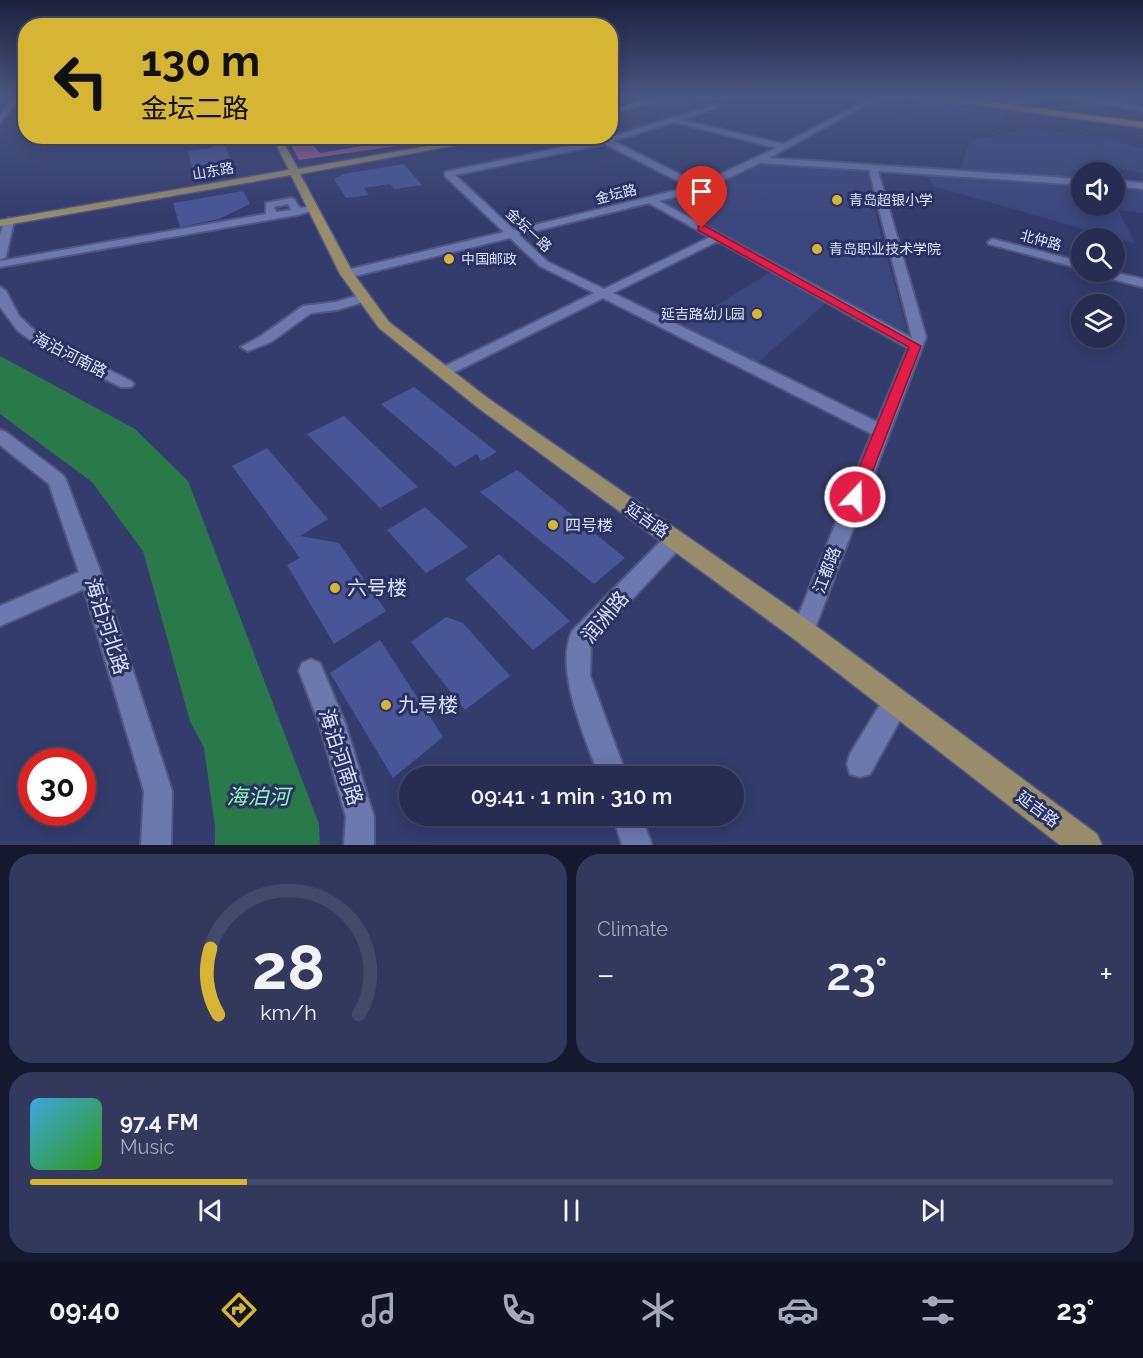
<!DOCTYPE html>
<meta charset="utf-8">
<style>
body{margin:0;font-family:Raleway,"Noto Sans SC",sans-serif;background:#33395c;color:#f1f3f6;height:100vh;display:flex;flex-direction:column;font-size:22px;white-space:nowrap}
*{box-sizing:border-box;margin:0}
p{font-size:20px;color:#a4a8b8}
.icon{flex:none;width:33px;height:33px;fill:none;stroke:currentColor;stroke-width:2;stroke-linecap:round;stroke-linejoin:round}
.map{position:relative;height:845px;overflow:hidden}
.sheet{display:flex;flex-direction:column;gap:9px;padding:9px;background:#15192d;flex:1}
.sheet>*{flex:none}
.top-card{position:absolute;left:18px;top:18px;width:600px;height:126px;border-radius:24px;box-shadow:0 3px 15px #0003,0 0 0 2px #434969;background:#d6b534;color:#111;overflow:hidden}
.buttons{position:absolute;left:1071px;top:162px;display:grid;gap:12px}
.buttons a{display:grid;place-items:center;width:54px;height:54px;border-radius:50%;background:#272d52;box-shadow:0 3px 15px #0003,0 0 0 2px #434969;font-size:30px}
.speed{position:absolute;left:18px;top:748px;display:flex;gap:12px;font-size:30px;font-weight:700;text-align:center}
.speed>*{display:grid;place-content:center;width:78px;height:78px;border-radius:50%;background:#272d52;box-shadow:0 3px 15px #0003,0 0 0 2px #434969;line-height:1}
.speed .limit{border:9px solid #d22;background:#fff;color:#111}
.pin{position:absolute;display:grid;place-items:center;width:51px;height:51px;color:#fff;margin:-62px -26px;border-radius:50% 50% 50% 0;rotate:-45deg;box-shadow:0 0 6px #0007}
.pin .icon{rotate:45deg}
.me{position:absolute;width:66px;margin:-33px;rotate:21deg;stroke-linejoin:round;filter:drop-shadow(0 0 4px #0008)}
.turn{display:flex;align-items:center;gap:21px;height:126px;padding:0 24px;font-size:27px}
.turn .icon{width:78px;height:78px;stroke-width:2.5}
.turn b{display:block;font-size:42px;line-height:51px}
.big{font-size:45px;font-weight:600;line-height:1.1}
.sheet .tile{flex:1;display:flex;flex-direction:column;justify-content:center;gap:9px;min-width:0;padding:0 21px;border-radius:24px;background:#33395c}
.sheet .dial{align-items:center;gap:0}
.dial svg{height:156px;overflow:visible;fill:none;stroke:#434969;stroke-width:7;stroke-linecap:round;text-anchor:middle}
.dial text{fill:#f1f3f6;stroke:none}
.song{display:flex;align-items:center;gap:18px}
.cover{width:72px;height:72px;border-radius:9px;background:linear-gradient(135deg,hsl(200 70% 55%),hsl(110 70% 35%))}
.played{height:6px;border-radius:3px;background:linear-gradient(90deg,#d6b534 20%,#434969 20%)}
.keys{display:flex;justify-content:space-around;direction:ltr}
.heat{display:flex;justify-content:space-between;align-items:center;font-size:33px;direction:ltr}
.sheet .tiles{flex:1;display:grid;gap:9px;grid-template-columns:1fr 1fr}
.tile:last-child{grid-column:span 2}
.trip{position:absolute;left:399px;top:766px;width:345px;height:60px;border-radius:30px;background:#272d52;box-shadow:0 3px 15px #0003,0 0 0 2px #434969;font-weight:600;line-height:60px;text-align:center}
.dock{display:flex;height:96px;justify-content:space-around;align-items:center;background:#101221;color:#a4a8b8}
.dock .icon{width:42px;height:42px}
.dock .on{color:#d6b534}
.dock b{font-size:27px;color:#f1f3f6}
.map>svg:first-child{display:block}
</style>
<div class="map">
<svg width="1143" height="845" viewBox="0 0 1143 845">
<rect width="100%" height="100%" fill="#343c6d"/>
<g fill="#3c467e">
<polygon points="693,98 721,98 725,102 691,112 653,104"/>
<polygon points="880,98 910,98 1004,111 1000,124 943,116 905,119 860,112"/>
<polygon points="1032,128 1129,142 1131,147 1143,149 1143,173 1107,166 1100,172 1082,172 1081,178 960,171 970,141"/>
<polygon points="762,161 867,169 877,220 907,330 896,333 662,201 703,191"/>
<polygon points="926,173 1081,183 1082,206 1114,206 1115,185 1143,188 1143,213 1118,210 1136,244 933,186"/>
<polygon points="771,272 826,303 757,363 682,326"/>
</g>
<polygon fill="#6e3765" points="43,137 43,136 136,137 42,148"/>
<polygon fill="#9e5f93" points="287,137 305,137 320,153 392,141 397,146 299,160"/>
<polygon fill="#29794a" points="0,356 135,429 188,481 319,824 320,845 215,845 215,826 204,748 190,721 143,551 92,482 0,414"/>
<g fill="#495597">
<polygon points="210,136 222,136 232,165 193,171 188,151 213,148"/>
<polygon points="404,164 422,185 394,189 390,184 364,188 369,195 346,198 334,179 343,174"/>
<polygon points="243,191 250,204 219,219 180,227 173,203"/>
<polygon points="414,387 497,452 481,461 477,454 455,467 381,404"/>
<polygon points="344,416 418,487 380,508 307,434"/>
<polygon points="267,448 328,519 300,536 339,543 386,611 334,644 287,565 300,558 232,466"/>
<polygon points="517,470 625,558 594,584 480,492"/>
<polygon points="425,507 468,547 426,573 387,530"/>
<polygon points="499,554 570,621 533,650 465,579"/>
<polygon points="446,617 463,623 510,676 465,710 411,642"/>
<polygon points="380,640 443,737 393,778 330,673"/>
</g>
<g fill="none" stroke-linecap="round" stroke-linejoin="round">
<g stroke="#515781" stroke-width="4">
<g id="minor">
<polygon points="13,98 19,98 0,123 0,116"/>
<polygon points="671,98 692,98 643,105 640,103"/>
<path d="M871,98H879L769,158L1082,179V185L878,171L926,337L814,631L811,638L803,641L795,638L792,631L872,434L603,298L449,375H439L437,372L439,369L594,293L540,266L510,238L347,278L341,274L343,271L504,232L445,176V172L598,140L597,136L607,138L715,105L717,108L682,120L783,144ZM674,122L776,148L699,184L613,141ZM605,144L690,187L514,230L455,175ZM760,163L869,170L912,338L659,201L702,190ZM649,203L710,237L604,289L548,262L519,235ZM718,241L908,348L877,422L613,293Z"/>
<polygon points="919,98 943,98 956,101 953,103"/>
<polygon points="1028,98 1041,98 1013,105 1010,103"/>
<polygon points="1075,98 1090,98 1143,107 1143,111"/>
<polygon points="1114,180 1143,183 1143,189 1114,186"/>
<path d="M291,198L294,199L300,208L313,206L318,209L297,215L0,267V261L266,214V203ZM288,204L291,210L276,212L274,207Z"/>
<polygon points="9,218 14,221 6,257 0,260 0,235 4,221"/>
<polygon points="993,239 1082,262 1082,269 989,244 988,242"/>
<polygon points="1094,272 1112,272 1143,279 1143,287 1096,275"/>
<polygon points="0,287 6,291 19,316 38,334 131,381 134,384 131,387 121,387 40,347 18,331 0,307"/>
<polygon points="363,294 369,298 367,301 337,310 311,313 271,342 248,351 241,347 261,336 303,306 336,302"/>
<polygon points="0,430 6,432 63,475 66,480 102,576 172,791 171,845 141,845 144,791 84,589 0,626 0,606 79,572 49,484 0,445"/>
<path d="M675,532L682,534L685,540L682,546L591,643L590,676L627,777H599C586,738 554,671 572,631L668,534Z"/>
<polygon points="311,659 320,663 345,723 374,817 374,845 344,845 346,817 319,723 299,671 302,663"/>
<polygon points="896,689 905,693 909,702 905,711 870,774 860,777 850,774 847,764 850,754 887,693"/>
<polygon points="613,816 641,816 652,845 622,845"/>
</g>
</g>
<g stroke="#515781" stroke-width="3">
<g id="major">
<polygon points="652,98 682,98 648,104 610,114 610,110"/>
<polygon points="926,98 947,98 1143,124 1143,128"/>
<polygon points="272,136 280,136 298,169 484,136 506,136 300,174 353,273 389,322 489,399 812,623 1097,834 1102,845 1060,845 794,639 477,407 379,328 340,274 291,175 0,226 0,220 289,170"/>
</g>
</g>
<g stroke="#515781" stroke-width="3">
<polygon id="highway" points="938,98 959,98 1143,122 1143,126"/>
</g>
<use href="#minor" fill="#6c78ae" fill-rule="evenodd"/>
<use href="#major" fill="#978d6a" fill-rule="evenodd"/>
<use href="#highway" fill="#b49b3c" fill-rule="evenodd"/>
</g>
<linearGradient id="sky" x2="0" y2="1"><stop stop-color="#1d213c"/><stop offset="0.45" stop-color="#4a5684"/><stop offset="1" stop-color="#4a5684" stop-opacity="0"/></linearGradient>
<rect width="1143" height="216" fill="url(#sky)"/>
<polygon fill="#e11d48" stroke="#92132f" stroke-width="1.5" points="698,226 705,226 921,346 861,501 850,501 847,497 909,347 698,230"/>
<g fill="#d6b534" stroke="#2a3261" stroke-width="2">
<circle cx="837" cy="200" r="6"/>
<circle cx="817" cy="249" r="6"/>
<circle cx="449" cy="259" r="6"/>
<circle cx="757" cy="314" r="6"/>
<circle cx="553" cy="525" r="6"/>
<circle cx="335" cy="588" r="6"/>
<circle cx="386" cy="705" r="6"/>
</g>
<g text-anchor="middle" dominant-baseline="central" stroke-width="6" stroke-linejoin="round" paint-order="stroke">
<g font-size="14" fill="#d9e1ff" stroke="#2a3261">
<text transform="translate(213 171) rotate(-10)">山东路</text>
<text transform="translate(616 194) rotate(-14)">金坛路</text>
<text transform="translate(529 230) rotate(43)">金坛一路</text>
<text transform="translate(1041 240) rotate(15)">北仲路</text>
</g>
<g font-size="14" fill="#d9e1ff" stroke="#2a3261" text-anchor="start">
<text x="849" y="200">青岛超银小学</text>
<text x="829" y="249">青岛职业技术学院</text>
<text x="461" y="259">中国邮政</text>
<text x="745" y="314" text-anchor="end">延吉路幼儿园</text>
</g>
<g font-size="16" fill="#d9e1ff" stroke="#2a3261">
<text transform="translate(70 355) rotate(27)">海泊河南路</text>
<text transform="translate(647 520) rotate(35)">延吉路</text>
<text transform="translate(827 570) rotate(-69)">江都路</text>
<text transform="translate(1038 809) rotate(37)">延吉路</text>
</g>
<g font-size="16" fill="#d9e1ff" stroke="#2a3261" text-anchor="start">
<text x="565" y="525">四号楼</text>
</g>
<g font-size="20" fill="#d9e1ff" stroke="#2a3261" text-anchor="start">
<text x="347" y="588">六号楼</text>
<text x="398" y="705">九号楼</text>
</g>
<g font-size="20" fill="#d9e1ff" stroke="#2a3261">
<text transform="translate(605 617) rotate(-50)">润洲路</text>
<text transform="translate(107 626) rotate(72)">海泊河北路</text>
<text transform="translate(341 757) rotate(72)">海泊河南路</text>
</g>
<g font-size="21" font-style="italic" fill="#90fab4" stroke="#2a3261">
<text x="258" y="796">海泊河</text>
</g>
</g>
</svg>
<div class="buttons">
<a><svg class="icon" aria-label="sound" viewBox="0 0 24 24"><path d="M4 9h4l5-4v14l-5-4H4zM17 9q2 3 0 6"/></svg></a>
<a><svg class="icon" aria-label="search" viewBox="0 0 24 24"><circle cx="10" cy="10" r="6"/><path d="M15 15l6 6"/></svg></a>
<a><svg class="icon" aria-label="layers" viewBox="0 0 24 24"><path d="M12 4l9 5-9 5-9-5zM3 14l9 5 9-5"/></svg></a>
</div>
<div class="speed"><div class="limit">30</div></div>
<div class="pin" style="left:702px;top:228px;background:#d93025"><svg class="icon" aria-label="arrive" viewBox="0 0 24 24"><path d="M6 21V4h12l-3 4 3 4H6"/></svg></div>
<svg class="me" style="left:855px;top:497px" viewBox="-20 -20 40 40"><circle r="17" fill="#e11d48" stroke="#fff" stroke-width="3"/><path d="M0-11L8 9 0 5-8 9z" fill="#fff"/></svg>
<div class="trip">09:41 · 1 min · 310 m</div>
<div class="top-card">
<div class="turn"><svg class="icon" aria-label="left" viewBox="0 0 24 24"><path d="M17 20v-9H6M10 6l-5 5 5 5"/></svg><div><b>130 m</b>金坛二路</div></div>
</div>
</div>
<section class="sheet">
<div class="tiles">
<div class="tile dial"><svg viewBox="0 0 100 80">
<path d="M14 69A42 42 0 1 1 86 69"/>
<path d="M14 69A42 42 0 0 1 10 35" stroke="#d6b534"/>
<text x="50" y="56" font-size="32" font-weight="700">28</text>
<text x="50" y="72" font-size="11">km/h</text>
</svg></div>
<div class="tile"><p>Climate</p>
<div class="heat"><a>−</a><b class="big">23°</b><a>+</a></div>
</div>
<div class="tile">
<div class="song"><i class="cover"></i><div><b>97.4 FM</b><p>Music</p></div></div>
<div class="played"></div>
<div class="keys"><svg class="icon" aria-label="previous" viewBox="0 0 24 24"><path d="M18 5L8 12l10 7zM5 5v14"/></svg><svg class="icon" aria-label="pause" viewBox="0 0 24 24"><path d="M8 5v14M16 5v14"/></svg><svg class="icon" aria-label="next" viewBox="0 0 24 24"><path d="M6 5l10 7-10 7zM19 5v14"/></svg></div>
</div>
</div>
</section>
<nav class="dock">
<b>09:40</b>
<svg class="icon on" aria-label="directions" viewBox="0 0 24 24"><path d="M12 3l9 9-9 9-9-9zM9 14v-3h6M13 9l2 2-2 2"/></svg>
<svg class="icon" aria-label="music" viewBox="0 0 24 24"><path d="M9 18V5l10-2v13"/><circle cx="6" cy="18" r="3"/><circle cx="16" cy="16" r="3"/></svg>
<svg class="icon" aria-label="phone" viewBox="0 0 24 24"><path d="M5 4h4l2 5-3 2q2 4 5 5l2-3 5 2v4C11 20 4 13 5 4z"/></svg>
<svg class="icon" aria-label="climate" viewBox="0 0 24 24"><path d="M12 3v18M4 7l16 10M4 17L20 7"/></svg>
<svg class="icon" aria-label="car" viewBox="0 0 24 24"><path d="M5 17H2v-5l4-1 3-4h7l3 4 3 1v5h-3M9 17h6M6 11h13"/><circle cx="7" cy="17" r="2"/><circle cx="17" cy="17" r="2"/></svg>
<svg class="icon" aria-label="filters" viewBox="0 0 24 24"><path d="M4 7h16M4 17h16"/><circle cx="9" cy="7" r="2"/><circle cx="15" cy="17" r="2"/></svg>
<b>23°</b>
</nav>
